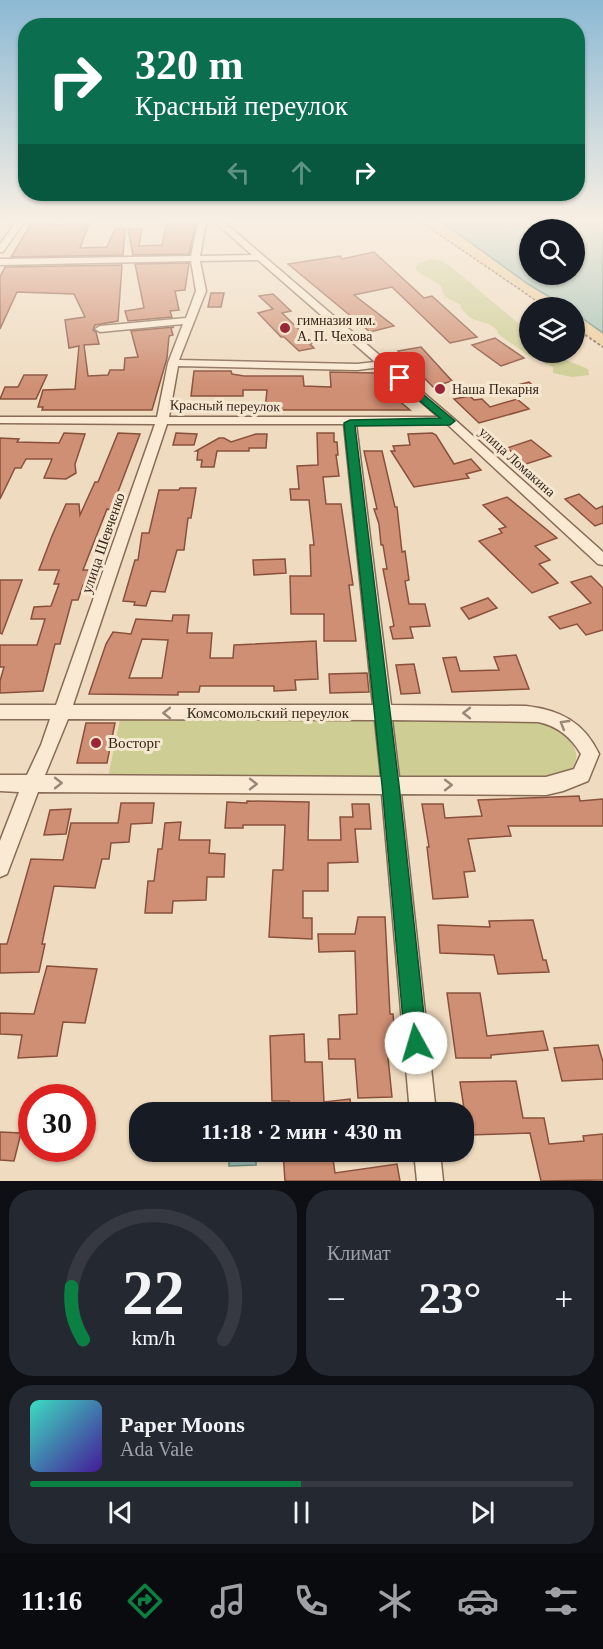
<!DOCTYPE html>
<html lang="ru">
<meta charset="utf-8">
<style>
body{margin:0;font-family:"Times New Roman",serif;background:#242831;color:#f1f3f6;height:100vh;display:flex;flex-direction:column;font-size:22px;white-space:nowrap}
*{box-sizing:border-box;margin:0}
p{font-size:20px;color:#9ea1a6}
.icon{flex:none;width:33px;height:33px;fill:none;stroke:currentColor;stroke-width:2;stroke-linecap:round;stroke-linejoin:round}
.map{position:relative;height:1181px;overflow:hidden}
.panel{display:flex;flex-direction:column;gap:9px;padding:9px;background:#0d0f14;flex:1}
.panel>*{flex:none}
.hud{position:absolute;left:18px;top:18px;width:567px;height:183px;border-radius:24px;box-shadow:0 2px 4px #0004;background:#0b6e4f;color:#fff;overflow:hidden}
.controls{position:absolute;left:519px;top:219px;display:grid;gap:12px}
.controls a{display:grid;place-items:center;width:66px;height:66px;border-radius:50%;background:#171b24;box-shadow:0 2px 4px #0004;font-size:30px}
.speed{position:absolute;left:18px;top:1084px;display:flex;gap:12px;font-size:30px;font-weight:700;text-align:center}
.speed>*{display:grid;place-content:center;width:78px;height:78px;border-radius:50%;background:#171b24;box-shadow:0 2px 4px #0004;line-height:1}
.speed .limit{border:9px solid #d22;background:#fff;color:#111}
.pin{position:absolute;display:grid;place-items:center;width:51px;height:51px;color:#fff;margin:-26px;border-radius:12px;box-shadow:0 3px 9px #0006}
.me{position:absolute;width:66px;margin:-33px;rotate:354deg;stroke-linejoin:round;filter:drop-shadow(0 0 4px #0008)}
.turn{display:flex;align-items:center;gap:21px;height:126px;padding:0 18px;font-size:27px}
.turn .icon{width:78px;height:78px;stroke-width:2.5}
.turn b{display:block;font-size:42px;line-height:51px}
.lanes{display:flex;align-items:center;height:57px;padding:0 18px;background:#0003;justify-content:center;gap:30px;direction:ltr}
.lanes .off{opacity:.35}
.big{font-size:45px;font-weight:700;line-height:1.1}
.panel .card{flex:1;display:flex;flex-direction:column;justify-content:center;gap:9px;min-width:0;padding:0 21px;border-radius:24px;background:#242831}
.panel .dial{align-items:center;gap:0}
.dial svg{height:156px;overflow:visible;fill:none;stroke:#363941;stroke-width:7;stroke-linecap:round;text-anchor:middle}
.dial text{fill:#f1f3f6;stroke:none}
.song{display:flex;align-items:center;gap:18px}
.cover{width:72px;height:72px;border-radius:9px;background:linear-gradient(135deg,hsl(170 70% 55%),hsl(260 70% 35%))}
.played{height:6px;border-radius:3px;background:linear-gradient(90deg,#0b8043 50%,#363941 50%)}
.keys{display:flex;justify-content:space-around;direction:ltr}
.heat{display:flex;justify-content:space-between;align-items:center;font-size:33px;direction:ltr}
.panel .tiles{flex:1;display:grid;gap:9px;grid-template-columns:1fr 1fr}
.card:last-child{grid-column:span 2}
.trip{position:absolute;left:129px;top:1102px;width:345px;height:60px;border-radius:24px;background:#171b24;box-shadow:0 2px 4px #0004;font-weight:700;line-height:60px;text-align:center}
.menu{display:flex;height:96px;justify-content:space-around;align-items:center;background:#090b0e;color:#9ea1a6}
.menu .icon{width:42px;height:42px}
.menu .selected{color:#0b8043}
.menu b{font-size:27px;color:#f1f3f6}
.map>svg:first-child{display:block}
</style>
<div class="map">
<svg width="603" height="1181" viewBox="0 0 603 1181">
<rect width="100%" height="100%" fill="#efdbc0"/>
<g fill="#cdcd94">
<path d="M428,259L442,261L454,269L520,325L529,337L530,352L550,353L588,369L589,375L572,377L553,373V367L529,356L498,334L497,330C489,322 483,323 473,319C468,317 465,312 461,308V305L445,297L440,285L417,271L415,266Z"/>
<path d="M120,719L546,722C578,738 593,770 548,780L108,777Z"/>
</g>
<g fill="#eccd9c">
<polygon points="421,222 442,222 528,284 566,307 547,307"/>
<polygon points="574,313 603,333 603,347 575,327"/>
</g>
<g fill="#a3c1b5" stroke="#6a8f81" stroke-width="1.5" fill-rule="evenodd">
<path d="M442,222H603V333L575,313L574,308L566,307L528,284ZM530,230H574V274H530Z"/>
<polygon points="229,1152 256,1152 256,1165 229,1166"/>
</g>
<g fill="#cf8f74" stroke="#89513c" stroke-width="1.5" fill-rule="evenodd">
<polygon points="32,222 51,222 49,225 89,224 80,248 107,247 115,229 125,229 123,255 11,257"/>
<polygon points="167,222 196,222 189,254 133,255 128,229 142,229 139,246 162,245"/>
<polygon points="374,252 424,298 432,296 477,337 450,343 392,287 354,295 394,326 370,332 288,264 340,256 342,259"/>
<polygon points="189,263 185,290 175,291 179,310 170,311 172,317 128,321 125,311 144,308 135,264"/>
<polygon points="122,265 118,321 95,325 93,330 96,332 99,344 84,345 88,376 108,375 110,370 124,370 125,358 138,357 131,331 174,327 171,328 173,335 169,336 167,358 152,410 42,410 43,407 38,407 43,390 75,389 79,346 69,348 65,320 85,317 74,294 17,292 0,329 0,277 5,267"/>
<polygon points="211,293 224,293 221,307 208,307"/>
<polygon points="273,294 291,311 282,313 313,343 310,344 314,348 299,351 284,337 281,337 258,313 273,309 259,296"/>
<polygon points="495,338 524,358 501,366 472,345"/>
<polygon points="421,347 452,381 433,387 398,351"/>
<polygon points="194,371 231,371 232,374 244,376 303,376 304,386 331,387 330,372 376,373 393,380 379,384 410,410 265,410 267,390 243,390 243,396 191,396"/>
<polygon points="24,375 47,375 36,399 0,399 5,387 18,387"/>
<polygon points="529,382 540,392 525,396 513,386"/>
<polygon points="470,396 474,400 482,399 490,407 517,399 529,409 479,423 454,399"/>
<polygon points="64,433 85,434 75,464 76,473 66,479 44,478 52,459 26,459 21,468 15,468 0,499 0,438 19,439 17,442 59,443"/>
<polygon points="118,433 140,434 111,510 107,509 83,570 93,570 88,585 83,585 78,600 72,600 60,644 55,644 43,691 0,693 0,681 4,667 0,667 0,645 37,645 45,619 31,619 34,607 51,606 59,584 54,584 59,570 39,570 52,536 66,504 79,504 80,515 95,482 98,482"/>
<polygon points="176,433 197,434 194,445 173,445"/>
<polygon points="317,433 334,433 334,442 337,442 338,455 336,455 339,476 323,477 326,504 341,504 353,585 349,585 356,641 324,641 324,614 291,614 290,576 311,576 310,545 314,545 309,500 291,500 290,489 299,489 297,466 318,465"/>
<polygon points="432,433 436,435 454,464 471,459 481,470 466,474 469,478 414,487 391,451 395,451 393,446 410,445 408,434"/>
<polygon points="256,434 267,434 266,448 249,448 249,451 217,451 214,467 201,467 202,460 197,460 198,451 196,451 219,438 224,438 231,442"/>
<polygon points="531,440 551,456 526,464 507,448"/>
<polygon points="364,451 382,451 395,507 397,507 402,552 405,551 409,580 405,581 409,604 425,604 430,626 410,627 413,638 393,639 390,627 394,626 383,569 387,569 383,545 381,545 379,524 374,509 377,509"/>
<polygon points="180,488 196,488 191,518 188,518 184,550 177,550 165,592 151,591 146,606 134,605 135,602 123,601 135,560 138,560 142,533 149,533 159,490 179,490"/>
<polygon points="579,494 596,509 603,506 603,523 595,526 565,499"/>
<polygon points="507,497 557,538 535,546 550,560 539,564 558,583 532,593 479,541 502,533 499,529 506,527 483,505"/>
<polygon points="285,559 286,573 254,575 253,560"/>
<polygon points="591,576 603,588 603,630 586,635 577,624 560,629 549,617 591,603 571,582"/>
<polygon points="0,580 22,580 2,634 0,633"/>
<polygon points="488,598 497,608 469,619 461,608"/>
<path d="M173,615H189L187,633H212L210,658H233L234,645L316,641L318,679L295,680L296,690L274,691V686H200L199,692H178V695L89,694L106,644L113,632L131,634L136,619L172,621ZM142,639L168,640L162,678H129Z"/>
<polygon points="516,655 529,689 452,692 443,658 456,657 460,671 464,671 499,670 494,657"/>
<polygon points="414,664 420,693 401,694 396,665"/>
<polygon points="367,673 369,692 330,693 329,674"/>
<polygon points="86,723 115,723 107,763 77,763"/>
<polygon points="579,796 580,801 603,799 603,826 508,826 511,836 468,839 475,871 464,872 468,897 433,899 427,847 429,847 422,804 443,804 445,818 482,816 478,800"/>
<polygon points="247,801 309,802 308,840 341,840 340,817 353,817 352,804 369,804 371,829 355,829 358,862 328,863 328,891 303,891 303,918 312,918 312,939 269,937 273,870 283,870 285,825 243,825 243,828 225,828 227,802 247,803"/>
<polygon points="121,803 154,803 152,823 131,824 129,842 111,843 109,859 102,859 95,888 54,886 42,944 45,944 39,972 0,973 0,944 7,944 31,859 63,860 71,823 118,823"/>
<polygon points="71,809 66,834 44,835 50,810"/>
<polygon points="181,822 179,840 210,840 209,853 225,854 224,877 207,877 206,900 173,901 172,913 145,913 148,881 154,881 158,849 162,849 165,823"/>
<polygon points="358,917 385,917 390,1014 393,1014 397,1058 388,1058 392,1097 358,1098 355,1059 329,1059 328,1039 340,1039 339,1015 357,1014 355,951 319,952 318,934 355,934"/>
<polygon points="533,920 543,960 546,960 549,972 498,974 494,955 440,953 438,925 490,927 489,921"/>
<polygon points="47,966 97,969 85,1023 63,1022 57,1056 18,1058 22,1035 0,1034 0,1013 34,1014"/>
<polygon points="447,993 480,993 487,1036 543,1031 548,1050 491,1055 491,1058 456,1058"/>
<polygon points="304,1034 305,1062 322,1062 324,1102 350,1099 352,1113 290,1113 289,1101 272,1101 270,1036"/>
<polygon points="598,1045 603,1062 603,1079 562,1081 554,1048"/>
<polygon points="516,1081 523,1118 544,1118 549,1144 584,1141 583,1136 603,1134 603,1180 541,1181 530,1133 468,1135 460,1082"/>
<polygon points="0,1132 21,1133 14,1161 0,1160"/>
<polygon points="283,1152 332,1152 335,1173 397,1164 400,1181 285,1181"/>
</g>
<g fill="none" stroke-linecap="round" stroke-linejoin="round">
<g stroke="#896c57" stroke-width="3">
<g id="minor">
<polygon points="16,222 24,222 3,252 0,252 0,244"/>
<path d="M198,222H206L200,256L252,255L215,222H224L454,419L603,552V565L598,564L447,424H356L391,705L526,706C560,710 584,722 599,754L588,781L563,791L546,795L401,794L436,1113H410L382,794L38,792L7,874L0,877V841L19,792L0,791V775H27L41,745L50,719H0V705H56L155,424L0,423V417H157L168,363L183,324L100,332L95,329L100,326L186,318L196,291L191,261L0,265V259L191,256ZM258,260L375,362L357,364L179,360L206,291L200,261ZM178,366L357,370L381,367L439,417H169ZM167,424H344L373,705H73ZM68,719L375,720L381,777L45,775ZM392,720L538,722C558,726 571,737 581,754L574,769L546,777H399Z"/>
<polygon points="414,1152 440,1152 443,1181 417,1181"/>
</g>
</g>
<g stroke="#896c57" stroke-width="1.5" stroke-dasharray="3 1.5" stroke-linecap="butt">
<polyline points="421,222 547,308"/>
<polyline points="574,327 583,333"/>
</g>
<polyline stroke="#896c57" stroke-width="2" stroke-dasharray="3 2" stroke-linecap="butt" points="581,332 603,347"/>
<use href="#minor" fill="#faead3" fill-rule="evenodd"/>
</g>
<defs><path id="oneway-chevron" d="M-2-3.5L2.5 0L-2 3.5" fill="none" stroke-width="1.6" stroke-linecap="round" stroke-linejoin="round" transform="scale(1.5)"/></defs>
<g stroke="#998878">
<use href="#oneway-chevron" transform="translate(167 713) rotate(-180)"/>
<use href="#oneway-chevron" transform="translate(467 713) rotate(-180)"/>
<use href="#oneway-chevron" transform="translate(564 724) rotate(-149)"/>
<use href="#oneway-chevron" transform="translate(58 783)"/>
<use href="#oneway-chevron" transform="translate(253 784)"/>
<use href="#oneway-chevron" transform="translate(448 785)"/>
</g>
<linearGradient id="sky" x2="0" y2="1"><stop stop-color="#8cb9d4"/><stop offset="0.57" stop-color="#f8efe3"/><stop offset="1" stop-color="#f8efe3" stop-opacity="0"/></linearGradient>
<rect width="603" height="387" fill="url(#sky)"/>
<polygon fill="#0b8043" stroke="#07532c" stroke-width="1.5" points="400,375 455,421 450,425 355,426 399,785 427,1043 424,1050 416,1054 409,1050 405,1043 382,785 344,423 350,420 440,418 396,381 395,378"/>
<g fill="#9a2535" stroke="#f6e7d0" stroke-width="2">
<circle cx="285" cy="328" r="6"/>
<circle cx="440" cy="389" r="6"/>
<circle cx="96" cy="743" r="6"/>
</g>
<g text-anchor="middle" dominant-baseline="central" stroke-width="6" stroke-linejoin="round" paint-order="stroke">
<g font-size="14" fill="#38261c" stroke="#f6e7d0" text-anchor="start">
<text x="297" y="320">гимназия им.<tspan x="297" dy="16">А. П. Чехова</tspan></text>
<text x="452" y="389">Наша Пекарня</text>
</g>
<g font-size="14" fill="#38261c" stroke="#f6e7d0">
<text transform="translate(225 406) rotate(1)">Красный переулок</text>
<text transform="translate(517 462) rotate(42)">улица Ломакина</text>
</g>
<g font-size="15" fill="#38261c" stroke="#f6e7d0">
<text transform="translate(103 543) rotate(-71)">улица Шевченко</text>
<text x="268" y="713">Комсомольский переулок</text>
</g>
<g font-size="15" fill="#38261c" stroke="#f6e7d0" text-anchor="start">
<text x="108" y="743">Восторг</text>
</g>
</g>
</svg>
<div class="controls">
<a><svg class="icon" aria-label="search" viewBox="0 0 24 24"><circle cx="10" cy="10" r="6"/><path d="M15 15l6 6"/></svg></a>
<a><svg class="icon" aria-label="layers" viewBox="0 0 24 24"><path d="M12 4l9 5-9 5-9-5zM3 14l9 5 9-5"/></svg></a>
</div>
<div class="speed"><div class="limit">30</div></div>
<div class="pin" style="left:400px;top:378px;background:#d93025"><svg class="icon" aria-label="arrive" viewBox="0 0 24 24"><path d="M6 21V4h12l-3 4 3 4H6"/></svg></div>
<svg class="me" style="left:416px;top:1043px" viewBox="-20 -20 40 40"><circle r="19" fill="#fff"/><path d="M0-13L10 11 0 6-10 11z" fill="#0b8043"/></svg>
<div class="trip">11:18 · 2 мин · 430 m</div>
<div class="hud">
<div class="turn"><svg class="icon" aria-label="right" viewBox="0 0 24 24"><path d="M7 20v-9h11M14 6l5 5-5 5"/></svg><div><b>320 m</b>Красный переулок</div></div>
<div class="lanes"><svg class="icon off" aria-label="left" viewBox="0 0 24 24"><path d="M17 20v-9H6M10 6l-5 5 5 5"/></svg><svg class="icon off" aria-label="ahead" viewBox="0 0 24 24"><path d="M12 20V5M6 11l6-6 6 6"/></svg><svg class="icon" aria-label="right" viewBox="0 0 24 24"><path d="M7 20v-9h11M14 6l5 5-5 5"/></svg></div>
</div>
</div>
<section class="panel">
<div class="tiles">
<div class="card dial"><svg viewBox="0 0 100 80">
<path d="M14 69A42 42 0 1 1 86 69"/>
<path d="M14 69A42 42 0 0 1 8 42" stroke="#0b8043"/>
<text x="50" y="56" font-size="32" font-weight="700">22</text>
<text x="50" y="72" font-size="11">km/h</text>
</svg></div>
<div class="card"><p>Климат</p>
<div class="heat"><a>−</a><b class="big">23°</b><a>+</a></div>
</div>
<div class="card">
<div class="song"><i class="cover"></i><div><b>Paper Moons</b><p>Ada Vale</p></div></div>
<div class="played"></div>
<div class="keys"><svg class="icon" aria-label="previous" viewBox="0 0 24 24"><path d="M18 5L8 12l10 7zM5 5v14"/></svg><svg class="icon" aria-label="pause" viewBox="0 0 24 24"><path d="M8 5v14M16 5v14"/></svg><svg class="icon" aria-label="next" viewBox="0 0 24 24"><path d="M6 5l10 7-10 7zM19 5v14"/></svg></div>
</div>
</div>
</section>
<nav class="menu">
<b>11:16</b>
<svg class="icon selected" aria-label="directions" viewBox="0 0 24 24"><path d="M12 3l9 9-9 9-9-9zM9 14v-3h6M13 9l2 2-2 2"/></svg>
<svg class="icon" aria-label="music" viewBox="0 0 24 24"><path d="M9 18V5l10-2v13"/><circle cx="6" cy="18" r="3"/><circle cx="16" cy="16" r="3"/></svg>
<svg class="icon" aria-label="phone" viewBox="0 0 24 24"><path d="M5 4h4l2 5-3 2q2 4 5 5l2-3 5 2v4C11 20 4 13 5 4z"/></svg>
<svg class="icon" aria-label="climate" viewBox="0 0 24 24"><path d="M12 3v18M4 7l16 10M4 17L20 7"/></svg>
<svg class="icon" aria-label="car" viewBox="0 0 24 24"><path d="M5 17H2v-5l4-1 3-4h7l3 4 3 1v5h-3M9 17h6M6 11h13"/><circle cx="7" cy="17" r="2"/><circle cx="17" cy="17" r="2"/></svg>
<svg class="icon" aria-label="filters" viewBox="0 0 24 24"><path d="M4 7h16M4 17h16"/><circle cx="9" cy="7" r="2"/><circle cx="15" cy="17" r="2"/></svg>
</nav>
